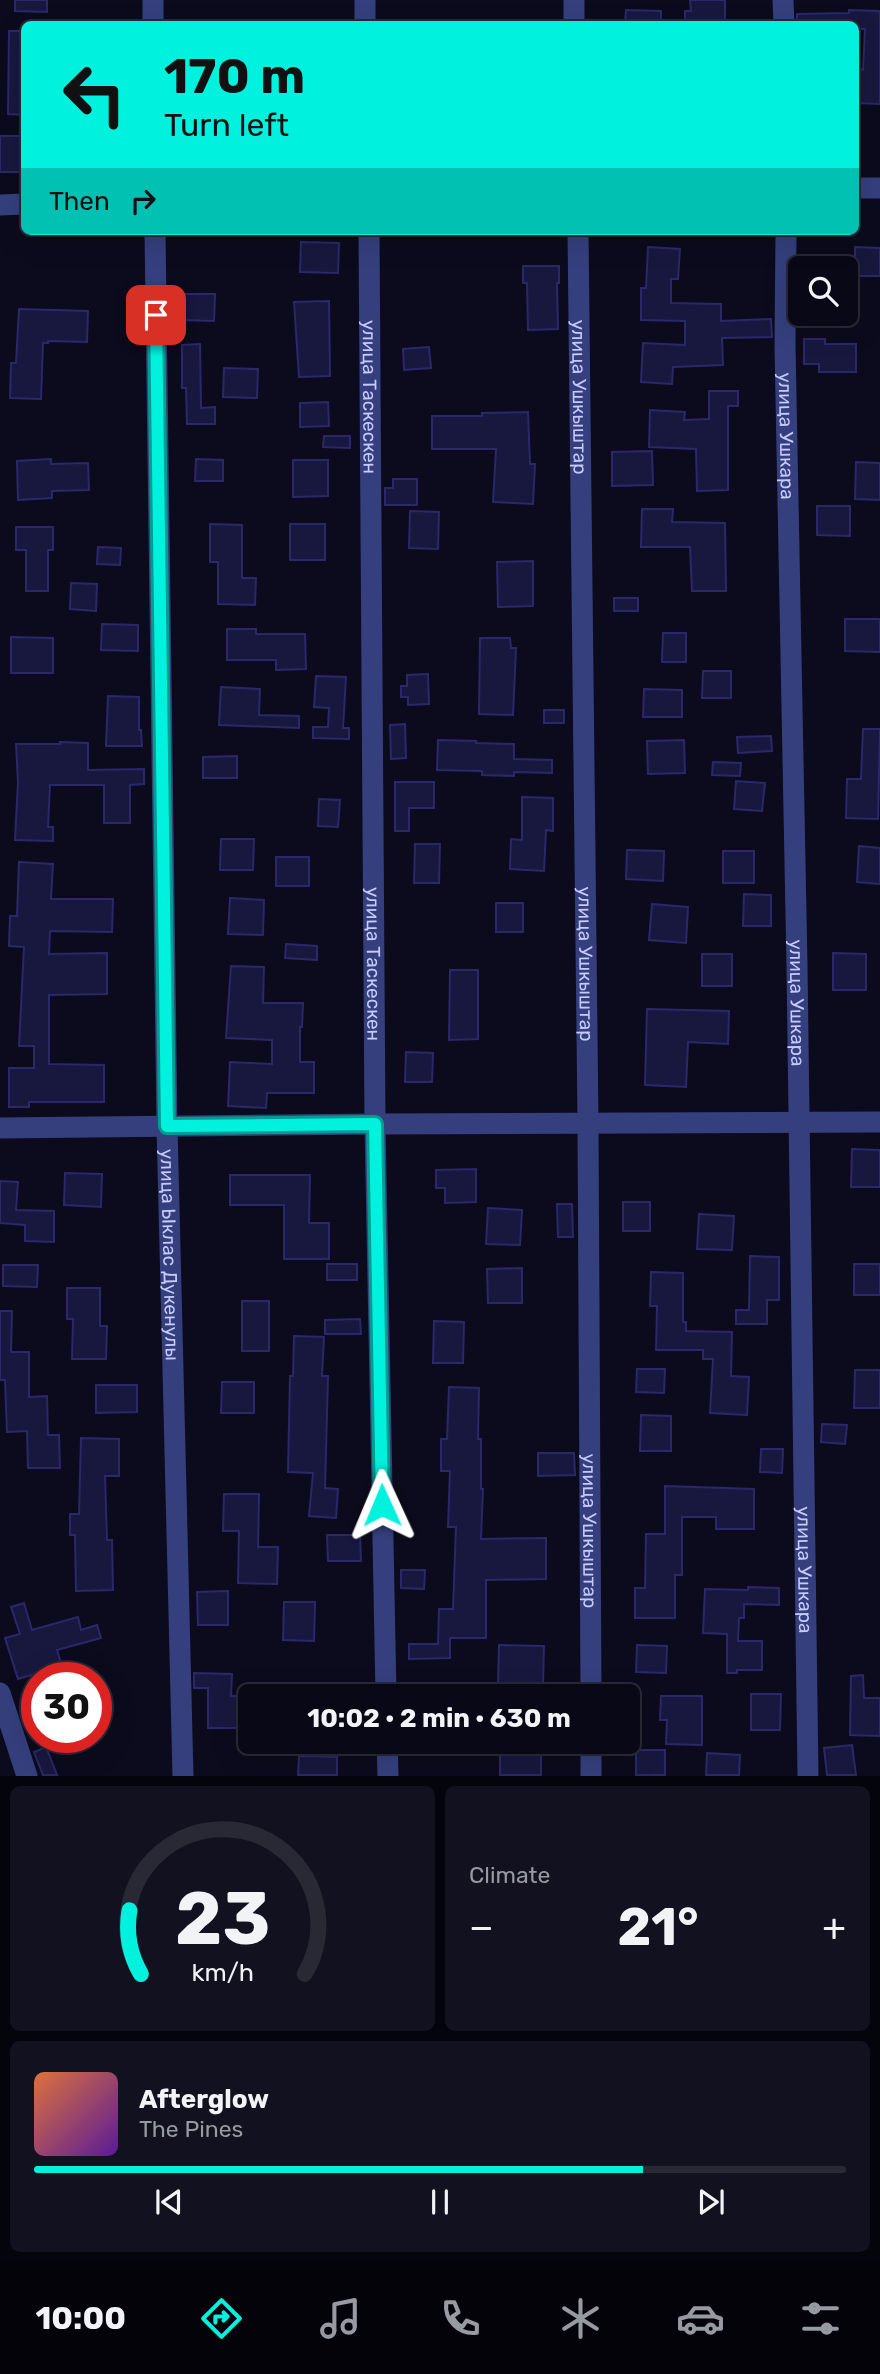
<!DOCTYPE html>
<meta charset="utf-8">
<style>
body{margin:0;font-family:Rubik,sans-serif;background:#11111f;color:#f1f3f6;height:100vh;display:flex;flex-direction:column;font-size:26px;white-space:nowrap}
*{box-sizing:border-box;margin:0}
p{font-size:23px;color:#989aa1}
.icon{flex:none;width:38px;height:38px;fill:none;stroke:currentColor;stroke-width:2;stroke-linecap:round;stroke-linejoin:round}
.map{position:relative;height:1776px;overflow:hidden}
.details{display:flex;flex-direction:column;gap:10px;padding:10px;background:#04040c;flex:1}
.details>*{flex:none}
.banner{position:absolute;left:21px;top:21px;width:838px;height:214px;border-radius:10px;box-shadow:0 7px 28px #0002,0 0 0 2px #292935;background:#00f2df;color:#111;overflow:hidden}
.controls{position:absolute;left:788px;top:256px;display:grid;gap:14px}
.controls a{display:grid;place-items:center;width:70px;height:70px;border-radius:10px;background:#080816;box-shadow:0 7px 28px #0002,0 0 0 2px #292935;font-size:35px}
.speed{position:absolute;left:21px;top:1662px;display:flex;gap:14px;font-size:35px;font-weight:700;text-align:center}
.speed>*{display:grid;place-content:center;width:91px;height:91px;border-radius:50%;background:#080816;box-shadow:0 7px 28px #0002,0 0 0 2px #292935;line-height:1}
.speed .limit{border:10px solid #d22;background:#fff;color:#111}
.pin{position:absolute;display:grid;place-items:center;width:60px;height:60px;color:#fff;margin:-30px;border-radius:14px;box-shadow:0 4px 10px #0006}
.me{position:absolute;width:77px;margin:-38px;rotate:359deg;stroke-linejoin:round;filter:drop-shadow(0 0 5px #0008)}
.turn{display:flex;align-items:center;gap:24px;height:147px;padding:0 28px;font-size:32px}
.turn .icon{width:91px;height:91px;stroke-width:2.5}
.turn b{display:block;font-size:49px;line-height:60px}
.then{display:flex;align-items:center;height:66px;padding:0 28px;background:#0003;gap:14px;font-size:26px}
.big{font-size:52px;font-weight:700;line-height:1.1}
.details .widget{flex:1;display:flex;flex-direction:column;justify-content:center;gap:10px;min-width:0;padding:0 24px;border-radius:10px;background:#11111f}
.details .dial{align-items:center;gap:0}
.dial svg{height:182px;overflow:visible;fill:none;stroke:#292935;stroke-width:7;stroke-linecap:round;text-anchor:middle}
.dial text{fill:#f1f3f6;stroke:none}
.song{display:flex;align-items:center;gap:21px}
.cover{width:84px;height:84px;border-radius:10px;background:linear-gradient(135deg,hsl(20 70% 55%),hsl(270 70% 35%))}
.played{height:7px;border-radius:4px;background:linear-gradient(90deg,#00f2df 75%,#292935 75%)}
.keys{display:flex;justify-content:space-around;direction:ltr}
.heat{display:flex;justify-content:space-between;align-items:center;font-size:38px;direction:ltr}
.details .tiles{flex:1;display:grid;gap:10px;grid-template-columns:1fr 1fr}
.widget:last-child{grid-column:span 2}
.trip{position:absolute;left:238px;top:1684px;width:402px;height:70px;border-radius:10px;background:#080816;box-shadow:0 7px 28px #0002,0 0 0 2px #292935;font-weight:700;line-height:70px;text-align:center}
.tab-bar{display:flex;height:112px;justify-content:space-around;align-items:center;background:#030309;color:#989aa1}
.tab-bar .icon{width:49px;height:49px}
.tab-bar .current{color:#00f2df}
.tab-bar b{font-size:32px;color:#f1f3f6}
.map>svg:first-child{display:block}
</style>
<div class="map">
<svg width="880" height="1776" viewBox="0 0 880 1776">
<rect width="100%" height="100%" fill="#0b0b1d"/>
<g fill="#18173e" stroke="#2a286b" stroke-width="2">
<polygon points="15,0 47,0 47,12 15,11"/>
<polygon points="690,0 725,0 725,24 685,24 685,11 691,11"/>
<polygon points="626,10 661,11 661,24 625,24"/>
<polygon points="849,10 880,11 880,104 856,103 856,69 863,70 865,29 856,29 856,24 797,24 797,14 849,13"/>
<polygon points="9,31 24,31 24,115 8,114"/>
<rect x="0" y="136" width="24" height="36"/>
<polygon points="301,242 339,243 338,273 300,272"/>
<polygon points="648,247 680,249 678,279 671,279 671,303 721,304 721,321 771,319 772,337 722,338 723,365 673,367 672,384 641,382 643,343 685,345 685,321 641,320 641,288 646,288"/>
<polygon points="855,247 880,248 880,276 855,276"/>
<polygon points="523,266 559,266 559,283 557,283 558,329 528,330 527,283 523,283"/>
<polygon points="183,294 215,294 214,321 183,320"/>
<polygon points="329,301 330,376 299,377 294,302"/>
<polygon points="19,309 88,311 87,342 48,341 48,343 43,343 41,399 10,398 11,363 16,363"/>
<polygon points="804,339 825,339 825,344 856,344 856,372 819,372 819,364 804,364"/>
<polygon points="200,344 201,408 215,407 215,424 187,424 186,388 182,388 182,345"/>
<polygon points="429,347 431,368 404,370 403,349"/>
<polygon points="224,368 258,369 257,398 223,397"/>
<polygon points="709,391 738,391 738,406 728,406 728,490 697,491 696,449 649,447 650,410 685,412 684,420 709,419"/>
<polygon points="328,402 329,426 300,427 300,403"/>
<polygon points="528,412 530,464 535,464 533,504 493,502 496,449 432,449 432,416 482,416 482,413"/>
<polygon points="324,436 350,436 350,448 323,447"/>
<polygon points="652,451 653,485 612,486 612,452"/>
<polygon points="51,459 51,464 88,463 89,490 52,491 52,498 18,500 17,461"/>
<polygon points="196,459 223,460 223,481 195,481"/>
<polygon points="293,460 328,460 328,496 293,497"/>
<polygon points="856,462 880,463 880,500 855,499"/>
<polygon points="393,479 417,479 417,505 385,505 385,488 393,488"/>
<polygon points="817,506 850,506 850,536 817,535"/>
<polygon points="642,509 673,509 672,522 725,523 726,591 692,591 690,547 641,547"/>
<polygon points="410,511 439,512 438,549 409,548"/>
<polygon points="210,524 242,525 242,578 256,578 255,605 218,604 218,562 210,562"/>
<rect x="290" y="524" width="35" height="36"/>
<polygon points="16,527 53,527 53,550 48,550 48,591 26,591 26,550 16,550"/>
<polygon points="98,547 121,548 120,565 97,564"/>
<polygon points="533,561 533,606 498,607 497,562"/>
<polygon points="71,583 97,584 96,611 70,609"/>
<rect x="614" y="598" width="24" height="13"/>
<polygon points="845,619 880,619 880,652 845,651"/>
<polygon points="102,624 138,625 138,651 101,650"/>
<polygon points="227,629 256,629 256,634 305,634 306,669 276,670 276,660 227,660"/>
<polygon points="663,633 686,633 686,662 662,662"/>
<polygon points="11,637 53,638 53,673 11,673"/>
<polygon points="480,638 510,638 511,648 516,648 513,715 479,714"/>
<polygon points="703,671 731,671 731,698 702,698"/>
<polygon points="428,674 429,704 408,705 408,697 401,697 401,686 407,686 407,675"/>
<polygon points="316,676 346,677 343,728 349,728 349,739 313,738 313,727 328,727 329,708 314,707"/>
<polygon points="221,687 260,689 259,715 299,716 299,728 219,725"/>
<polygon points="644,689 682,690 682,717 643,717"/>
<polygon points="108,696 139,697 139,730 141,730 142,746 106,746"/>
<rect x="544" y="710" width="20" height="13"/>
<polygon points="405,724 406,758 391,759 390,725"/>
<polygon points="863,729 880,729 878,819 846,818 847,779 861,779"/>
<polygon points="771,736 772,751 738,753 737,737"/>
<polygon points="438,740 476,741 476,743 514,744 514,759 552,760 552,773 514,772 514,776 482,775 482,771 437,770"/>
<polygon points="684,740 685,773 648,774 647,741"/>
<polygon points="60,742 88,743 88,770 144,769 144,784 130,785 130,823 104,823 104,785 50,785 48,827 53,827 53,841 15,840 18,782 16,744 60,744"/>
<polygon points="237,756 237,778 203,778 203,757"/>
<polygon points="713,762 741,763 740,776 712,775"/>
<polygon points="736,781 765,783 762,811 734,809"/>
<polygon points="395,782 434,782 434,808 409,808 409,831 395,831"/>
<polygon points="522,797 553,798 553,831 546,830 544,871 510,869 511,839 522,840"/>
<polygon points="319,799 340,800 338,827 318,826"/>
<polygon points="221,839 254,839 253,870 220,870"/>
<polygon points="415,844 440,844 439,883 414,883"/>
<polygon points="859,846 880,848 880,884 857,882"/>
<polygon points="627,850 664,851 663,881 626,879"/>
<rect x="723" y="851" width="31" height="32"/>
<rect x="276" y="857" width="33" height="29"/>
<polygon points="19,862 53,864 51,899 113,899 112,932 50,931 49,954 107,953 107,994 49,995 49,1064 104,1065 104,1102 29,1102 29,1107 9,1107 9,1068 34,1068 34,1046 19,1046 24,947 9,946 10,916 17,916"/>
<polygon points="744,894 771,895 771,926 743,926"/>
<polygon points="230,898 264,900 263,935 228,934"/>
<rect x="496" y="903" width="27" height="29"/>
<polygon points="652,904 688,907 686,943 649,940"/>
<polygon points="286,944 317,946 317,960 285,958"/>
<polygon points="833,953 866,954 866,990 833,990"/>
<rect x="702" y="954" width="30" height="32"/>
<polygon points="231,966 264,967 263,1003 303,1003 302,1027 300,1027 300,1062 314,1062 314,1093 267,1093 266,1108 228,1106 230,1062 272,1064 272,1040 226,1038"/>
<polygon points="450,970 478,970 478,1039 449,1040"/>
<polygon points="647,1009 729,1011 728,1044 688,1042 686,1087 645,1085"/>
<polygon points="406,1052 433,1053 432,1082 405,1082"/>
<polygon points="852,1149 880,1150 880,1187 851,1187"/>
<polygon points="476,1169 476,1202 445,1203 445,1188 436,1188 436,1170"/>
<polygon points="65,1173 102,1174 101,1207 64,1205"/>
<polygon points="230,1175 310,1175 309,1223 329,1223 329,1259 284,1259 284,1205 230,1205"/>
<polygon points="0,1181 18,1182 16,1210 54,1211 54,1242 25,1241 25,1225 0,1223"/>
<rect x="623" y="1202" width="27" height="29"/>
<polygon points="557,1204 572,1204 573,1237 558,1237"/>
<polygon points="488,1208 522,1210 520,1245 486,1244"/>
<polygon points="699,1214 734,1216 732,1250 697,1249"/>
<polygon points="750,1256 779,1257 779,1300 767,1300 767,1324 736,1324 736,1310 749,1310"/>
<rect x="327" y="1264" width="30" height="16"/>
<rect x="854" y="1264" width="26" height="31"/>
<polygon points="3,1265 38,1265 37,1287 3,1286"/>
<polygon points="522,1268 522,1303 488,1303 487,1269"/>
<polygon points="651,1272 683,1273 683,1322 686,1322 686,1331 732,1332 731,1376 749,1377 747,1415 710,1413 713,1359 703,1359 703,1350 656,1350 657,1306 650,1306"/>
<polygon points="67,1288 100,1288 100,1326 107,1326 106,1359 72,1359 73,1319 67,1319"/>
<rect x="242" y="1301" width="27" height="50"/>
<polygon points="0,1311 12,1311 11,1352 29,1352 29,1397 47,1396 48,1435 59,1435 60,1468 28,1468 27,1431 7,1432 5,1380 0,1380"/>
<polygon points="360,1319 361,1334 325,1334 325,1320"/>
<polygon points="434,1321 464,1322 463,1363 433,1363"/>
<polygon points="294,1336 324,1337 322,1376 328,1376 325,1488 338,1489 336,1518 309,1516 313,1473 288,1472 290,1376 293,1376"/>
<polygon points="637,1369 665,1369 664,1393 636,1392"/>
<polygon points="855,1370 880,1370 880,1408 854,1408"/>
<polygon points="222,1382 254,1382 254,1413 221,1413"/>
<polygon points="96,1385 137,1385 137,1412 96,1413"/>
<polygon points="449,1387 479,1388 478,1439 481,1439 481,1489 483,1489 481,1539 546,1538 546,1579 486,1580 486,1638 450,1638 450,1658 409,1659 409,1644 438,1644 439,1609 453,1609 456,1527 448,1527 450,1471 441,1471 441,1439 447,1439"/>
<polygon points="641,1415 671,1416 671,1451 640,1451"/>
<polygon points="822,1424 847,1425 845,1444 821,1442"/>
<polygon points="81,1438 119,1439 119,1476 105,1476 107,1540 112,1540 113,1590 76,1591 75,1535 70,1535 70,1514 79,1514"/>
<polygon points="761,1449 783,1449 782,1473 760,1472"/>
<polygon points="538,1453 574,1453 575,1475 538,1476"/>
<polygon points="665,1486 754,1489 754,1529 716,1529 716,1517 682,1517 682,1575 675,1575 675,1618 635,1618 635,1588 645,1588 646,1534 665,1534"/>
<polygon points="224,1494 259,1494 258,1547 278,1547 277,1584 238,1583 239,1531 223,1531"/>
<polygon points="327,1535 360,1535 361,1561 328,1561"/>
<polygon points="401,1570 425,1570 424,1589 401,1588"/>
<polygon points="748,1587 779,1588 779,1605 744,1604 744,1618 739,1618 738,1641 762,1641 762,1670 737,1670 737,1673 727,1673 727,1634 703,1633 705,1589 748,1590"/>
<polygon points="228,1591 228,1625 198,1625 197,1592"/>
<polygon points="284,1602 315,1602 314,1641 283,1640"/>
<polygon points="24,1603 32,1630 78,1617 81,1630 97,1625 101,1638 57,1650 62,1666 18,1679 5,1638 20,1634 11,1607"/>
<polygon points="499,1645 544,1646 543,1685 498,1683"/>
<polygon points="637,1645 667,1646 666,1673 636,1672"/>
<polygon points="194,1673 232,1674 231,1696 237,1696 237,1728 208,1728 208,1688 194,1688"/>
<polygon points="863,1675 864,1698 880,1698 880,1736 850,1735 851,1676"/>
<polygon points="751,1694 781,1694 780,1730 751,1730"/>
<polygon points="661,1696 702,1696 702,1745 666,1744 667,1720 660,1720"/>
<polygon points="852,1745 856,1775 827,1775 824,1748"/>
<polygon points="46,1747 57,1775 43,1775 34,1752"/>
<rect x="636" y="1750" width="29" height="25"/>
<rect x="500" y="1751" width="41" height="24"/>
<polygon points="707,1753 740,1755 739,1775 706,1775"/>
<polygon points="299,1756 337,1757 337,1775 298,1775"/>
</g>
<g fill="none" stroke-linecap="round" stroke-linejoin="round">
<g stroke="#353f7d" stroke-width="21">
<polyline points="153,0 153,24"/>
<polyline points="365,0 365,24"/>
<polyline points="574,0 574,24"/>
<polyline points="783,0 784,24"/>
<polyline points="856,188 880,188"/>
<polyline points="0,205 24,204"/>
<path id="s1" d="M155,231L167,1126L183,1776"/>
<path id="s2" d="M369,231L375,1124L386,1696"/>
<path id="s3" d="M578,231L588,1123L591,1696"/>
<path id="s4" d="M786,231L785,345L797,966L808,1776"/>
<polyline points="0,1128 375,1124 880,1122"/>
<polyline points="0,1693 27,1776"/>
<polyline points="387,1741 388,1776"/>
<polyline points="591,1741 591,1776"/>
</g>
</g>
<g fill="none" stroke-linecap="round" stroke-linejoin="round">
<g stroke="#009d91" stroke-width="18">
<polyline id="route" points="156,315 167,1126 375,1124 382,1505"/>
</g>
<use href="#route" stroke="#00f2df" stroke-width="12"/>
</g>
<g text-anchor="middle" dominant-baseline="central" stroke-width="7" stroke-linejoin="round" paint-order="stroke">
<g font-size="19" fill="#c7cbff" stroke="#0b0b1d">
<text stroke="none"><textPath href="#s2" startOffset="166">улица Таскескен</textPath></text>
<text stroke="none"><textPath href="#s3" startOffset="166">улица Ушкыштар</textPath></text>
<text stroke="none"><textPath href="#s4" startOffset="205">улица Ушкара</textPath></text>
<text stroke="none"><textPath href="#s2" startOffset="733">улица Таскескен</textPath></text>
<text stroke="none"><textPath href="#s3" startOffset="733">улица Ушкыштар</textPath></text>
<text stroke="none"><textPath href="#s4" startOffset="772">улица Ушкара</textPath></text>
<text stroke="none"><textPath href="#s1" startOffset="1024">улица Ыклас Дукенулы</textPath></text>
<text stroke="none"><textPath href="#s3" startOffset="1300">улица Ушкыштар</textPath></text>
<text stroke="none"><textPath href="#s4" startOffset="1339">улица Ушкара</textPath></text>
</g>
</g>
</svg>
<div class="controls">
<a><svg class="icon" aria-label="search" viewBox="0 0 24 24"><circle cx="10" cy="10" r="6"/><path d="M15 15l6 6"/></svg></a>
</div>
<div class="speed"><div class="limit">30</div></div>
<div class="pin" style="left:156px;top:315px;background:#d93025"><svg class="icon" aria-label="arrive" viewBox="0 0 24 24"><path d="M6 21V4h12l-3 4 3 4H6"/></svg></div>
<svg class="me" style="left:382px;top:1505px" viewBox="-20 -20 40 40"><path d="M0-17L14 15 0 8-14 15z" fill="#00f2df" stroke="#fff" stroke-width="4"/></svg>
<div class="trip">10:02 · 2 min · 630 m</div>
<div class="banner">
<div class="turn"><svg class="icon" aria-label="left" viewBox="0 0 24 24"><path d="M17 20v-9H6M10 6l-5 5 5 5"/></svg><div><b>170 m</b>Turn left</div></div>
<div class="then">Then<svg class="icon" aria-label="right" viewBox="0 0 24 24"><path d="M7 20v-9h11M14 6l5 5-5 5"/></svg></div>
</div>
</div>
<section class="details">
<div class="tiles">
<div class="widget dial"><svg viewBox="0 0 100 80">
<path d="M14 69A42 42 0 1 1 86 69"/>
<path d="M14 69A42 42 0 0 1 9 41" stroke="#00f2df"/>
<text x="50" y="56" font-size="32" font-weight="700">23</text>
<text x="50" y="72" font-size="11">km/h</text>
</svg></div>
<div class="widget"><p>Climate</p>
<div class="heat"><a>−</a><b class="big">21°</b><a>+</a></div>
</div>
<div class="widget">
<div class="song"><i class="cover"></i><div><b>Afterglow</b><p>The Pines</p></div></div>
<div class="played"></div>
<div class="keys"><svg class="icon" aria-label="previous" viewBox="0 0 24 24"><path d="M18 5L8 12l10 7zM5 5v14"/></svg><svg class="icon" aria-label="pause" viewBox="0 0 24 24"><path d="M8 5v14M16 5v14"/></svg><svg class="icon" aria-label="next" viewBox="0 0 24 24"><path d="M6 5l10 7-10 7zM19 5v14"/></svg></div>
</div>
</div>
</section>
<nav class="tab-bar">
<b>10:00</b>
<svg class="icon current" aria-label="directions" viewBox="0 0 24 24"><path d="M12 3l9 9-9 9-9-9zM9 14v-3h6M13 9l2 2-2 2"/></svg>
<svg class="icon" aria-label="music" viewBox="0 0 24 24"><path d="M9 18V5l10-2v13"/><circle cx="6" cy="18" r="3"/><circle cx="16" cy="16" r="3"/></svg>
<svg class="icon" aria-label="phone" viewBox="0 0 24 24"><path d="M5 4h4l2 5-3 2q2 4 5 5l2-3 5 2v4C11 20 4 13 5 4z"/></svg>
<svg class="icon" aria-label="climate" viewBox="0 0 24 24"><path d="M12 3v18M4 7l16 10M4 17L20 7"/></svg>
<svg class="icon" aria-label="car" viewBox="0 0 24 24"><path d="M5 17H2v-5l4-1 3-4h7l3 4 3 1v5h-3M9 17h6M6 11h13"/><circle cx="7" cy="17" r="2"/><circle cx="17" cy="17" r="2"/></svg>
<svg class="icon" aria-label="filters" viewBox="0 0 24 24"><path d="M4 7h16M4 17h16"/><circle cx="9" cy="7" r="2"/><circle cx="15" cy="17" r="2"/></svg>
</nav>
